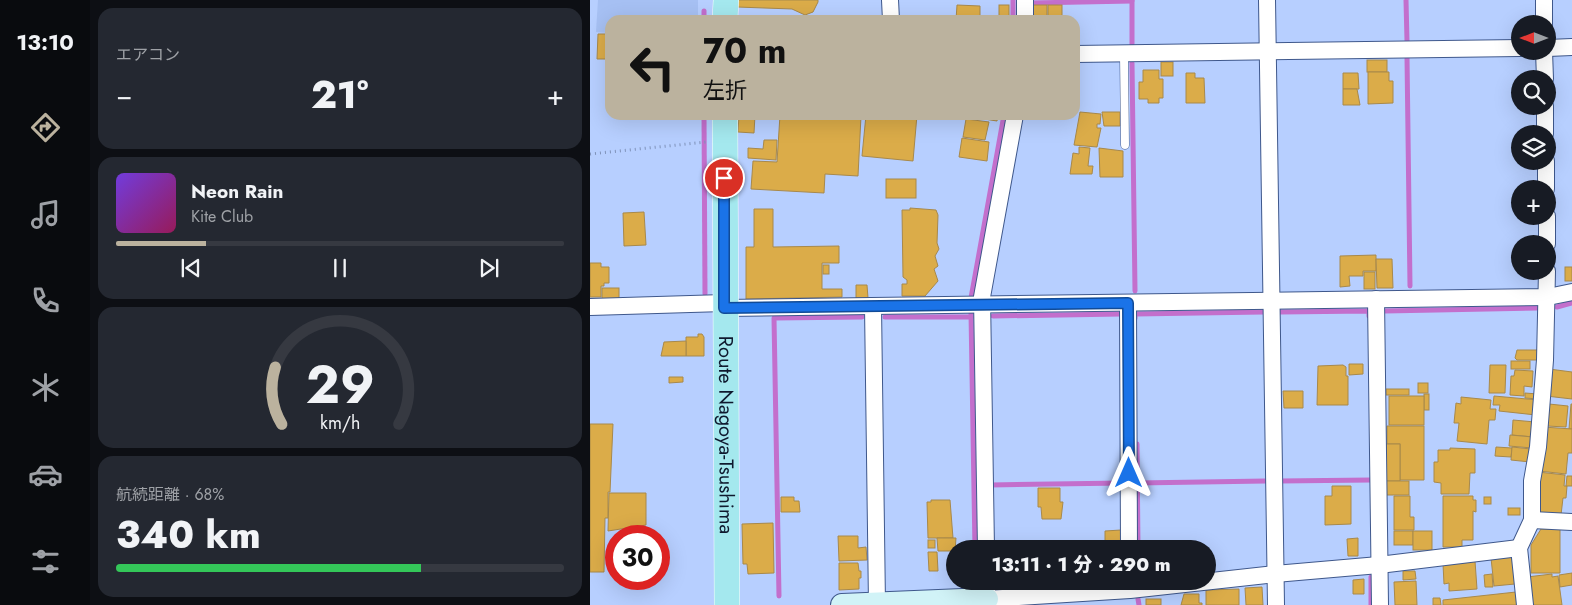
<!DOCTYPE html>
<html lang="ja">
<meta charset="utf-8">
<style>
body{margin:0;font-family:Jost,"Noto Sans JP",sans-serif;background:#242831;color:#f1f3f6;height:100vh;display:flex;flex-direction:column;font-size:19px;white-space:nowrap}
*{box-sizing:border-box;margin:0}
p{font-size:16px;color:#9ea1a6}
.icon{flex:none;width:28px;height:28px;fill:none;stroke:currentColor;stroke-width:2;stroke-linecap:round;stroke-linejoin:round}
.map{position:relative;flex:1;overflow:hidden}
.panel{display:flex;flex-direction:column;gap:8px;padding:8px;background:#0d0f14;width:500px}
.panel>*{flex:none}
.top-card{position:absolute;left:15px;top:15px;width:475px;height:105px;border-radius:15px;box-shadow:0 5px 20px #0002;background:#bbb29e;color:#111;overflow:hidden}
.needle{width:32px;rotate:270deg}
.tools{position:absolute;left:921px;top:15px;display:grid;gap:10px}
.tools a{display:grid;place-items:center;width:45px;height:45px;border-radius:50%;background:#171b24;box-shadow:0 5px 20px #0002;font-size:25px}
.speed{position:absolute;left:15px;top:525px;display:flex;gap:10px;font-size:25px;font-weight:700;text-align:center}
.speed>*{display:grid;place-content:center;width:65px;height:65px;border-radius:50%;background:#171b24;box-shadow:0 5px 20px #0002;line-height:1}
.speed .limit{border:8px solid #d22;background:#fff;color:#111}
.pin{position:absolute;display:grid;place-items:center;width:42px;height:42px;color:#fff;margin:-21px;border:2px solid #fff;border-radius:50%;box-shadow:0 1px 5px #0007}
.me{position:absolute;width:55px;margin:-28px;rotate:0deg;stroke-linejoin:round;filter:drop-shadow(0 0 4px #0008)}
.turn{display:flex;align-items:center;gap:18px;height:105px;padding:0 15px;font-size:22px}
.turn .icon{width:65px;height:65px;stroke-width:2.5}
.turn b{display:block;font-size:35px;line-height:42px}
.big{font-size:38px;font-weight:800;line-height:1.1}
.panel .card{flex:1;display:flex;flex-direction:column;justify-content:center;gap:8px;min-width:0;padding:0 18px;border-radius:15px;background:#242831}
.panel .dial{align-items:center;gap:0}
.dial svg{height:130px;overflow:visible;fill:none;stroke:#363941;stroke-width:7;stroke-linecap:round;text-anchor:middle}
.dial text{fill:#f1f3f6;stroke:none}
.song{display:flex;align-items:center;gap:15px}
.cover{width:60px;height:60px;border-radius:8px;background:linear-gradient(135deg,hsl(260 70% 55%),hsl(330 70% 35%))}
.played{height:5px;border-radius:2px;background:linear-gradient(90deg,#bbb29e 20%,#363941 20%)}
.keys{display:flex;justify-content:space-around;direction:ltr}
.heat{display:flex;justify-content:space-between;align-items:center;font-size:28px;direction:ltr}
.charge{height:8px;border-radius:4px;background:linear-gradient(90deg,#34c759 68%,#363941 0)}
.trip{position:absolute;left:356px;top:540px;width:270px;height:50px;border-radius:25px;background:#171b24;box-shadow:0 5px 20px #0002;font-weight:800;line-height:50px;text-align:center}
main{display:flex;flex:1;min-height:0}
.dock{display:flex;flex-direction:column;width:90px;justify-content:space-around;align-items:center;background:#090b0e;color:#9ea1a6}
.dock .icon{width:35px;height:35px}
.dock .current{color:#bbb29e}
.dock b{font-size:22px;color:#f1f3f6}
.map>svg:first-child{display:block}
</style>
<main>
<nav class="dock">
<b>13:10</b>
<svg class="icon current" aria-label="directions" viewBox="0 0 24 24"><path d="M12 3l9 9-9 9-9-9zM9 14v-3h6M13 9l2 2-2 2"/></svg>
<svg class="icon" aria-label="music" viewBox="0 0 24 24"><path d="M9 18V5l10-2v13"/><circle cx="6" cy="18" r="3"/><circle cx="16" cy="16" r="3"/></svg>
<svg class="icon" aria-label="phone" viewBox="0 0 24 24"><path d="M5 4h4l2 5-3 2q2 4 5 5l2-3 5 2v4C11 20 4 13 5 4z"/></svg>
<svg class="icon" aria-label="climate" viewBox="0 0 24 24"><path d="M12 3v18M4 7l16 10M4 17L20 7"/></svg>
<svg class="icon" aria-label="car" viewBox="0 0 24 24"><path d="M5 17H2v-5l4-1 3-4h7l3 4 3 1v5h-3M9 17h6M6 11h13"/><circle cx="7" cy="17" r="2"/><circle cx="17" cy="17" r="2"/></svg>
<svg class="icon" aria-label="filters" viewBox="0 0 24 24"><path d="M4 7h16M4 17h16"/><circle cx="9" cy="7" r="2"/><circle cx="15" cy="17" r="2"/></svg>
</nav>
<section class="panel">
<div class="card"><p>エアコン</p>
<div class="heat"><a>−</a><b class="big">21°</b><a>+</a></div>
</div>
<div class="card">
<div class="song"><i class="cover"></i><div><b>Neon Rain</b><p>Kite Club</p></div></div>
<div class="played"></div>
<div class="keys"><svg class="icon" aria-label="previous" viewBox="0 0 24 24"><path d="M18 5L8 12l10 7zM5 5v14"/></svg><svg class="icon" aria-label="pause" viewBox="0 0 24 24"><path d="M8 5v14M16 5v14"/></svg><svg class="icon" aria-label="next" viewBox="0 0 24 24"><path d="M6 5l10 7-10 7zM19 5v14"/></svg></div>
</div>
<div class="card dial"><svg viewBox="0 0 100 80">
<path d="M14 69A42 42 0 1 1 86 69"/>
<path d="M14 69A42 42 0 0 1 10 34" stroke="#bbb29e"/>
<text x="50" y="56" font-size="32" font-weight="700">29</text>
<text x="50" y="72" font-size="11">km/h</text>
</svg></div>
<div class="card"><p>航続距離 · 68%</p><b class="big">340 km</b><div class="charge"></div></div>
</section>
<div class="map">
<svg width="982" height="605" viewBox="0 0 982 605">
<rect width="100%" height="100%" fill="#b7cfff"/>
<polygon fill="#a6c0f3" points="8,0 108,0 108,20 20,20 20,33 6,32"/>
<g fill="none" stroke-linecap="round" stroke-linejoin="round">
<g stroke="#c36fcc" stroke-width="5">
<polyline points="423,0 423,20"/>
<polyline points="542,0 542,44"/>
<polyline points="816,0 817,41"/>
<polyline points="441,3 542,1"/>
<polyline points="114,11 114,20"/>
<polyline points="817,57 820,286"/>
<polyline points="542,63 545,291"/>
<polyline points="114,115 115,294"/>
<polyline points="381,298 414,115"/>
<polyline points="967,307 982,303"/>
<polyline points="795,311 948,308"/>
<polyline points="690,312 779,311 779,316"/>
<polyline points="381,313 385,549"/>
<polyline points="403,316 531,314"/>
<polyline points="295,317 381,317"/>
<polyline points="545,318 545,314 673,312"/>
<polyline points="547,444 548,549"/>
<polyline points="690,481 781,480"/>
<polyline points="547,483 676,481"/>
<polyline points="400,485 534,483"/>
<polyline points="781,577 781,605"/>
<polyline points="385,581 385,585"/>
<polyline points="189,596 184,318 272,317"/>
<polyline points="548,599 549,605"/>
</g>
</g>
<g fill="#dbac49" stroke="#a8894b">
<polygon points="147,0 228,0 228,2 223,12 215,15 202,9 147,7"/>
<polygon points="367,5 390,6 390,20 366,20"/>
<rect x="409" y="5" width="10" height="15"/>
<rect x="442" y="5" width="15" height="15"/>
<rect x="458" y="5" width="14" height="15"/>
<polygon points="8,34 20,34 20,59 7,59"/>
<rect x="777" y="60" width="20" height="12"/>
<rect x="571" y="62" width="12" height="14"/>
<polygon points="553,70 569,70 569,79 573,79 573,98 569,98 569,103 558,103 558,99 549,99 549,82 553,82"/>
<polygon points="778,72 799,72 799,81 803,81 803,103 778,104"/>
<polygon points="596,73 605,73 605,78 614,78 615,103 596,103"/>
<polygon points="753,73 768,73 769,89 753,89"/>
<polygon points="753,89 767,89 770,105 753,105"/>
<polygon points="490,112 511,114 510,124 507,124 507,128 511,128 507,147 484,145"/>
<polygon points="512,112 530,112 530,126 514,126"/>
<polygon points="149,115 165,115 164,133 148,132"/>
<polygon points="190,115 271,116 268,176 235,174 234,193 161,189 163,161 187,162"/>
<polygon points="276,115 327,115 323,161 272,156"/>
<polygon points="389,115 408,115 407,121 388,118"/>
<polygon points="376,119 399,122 395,140 373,137"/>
<polygon points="372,138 399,142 397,161 369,157"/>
<polygon points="174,140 187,140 186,160 158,158 158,148 173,149"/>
<polygon points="489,147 500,148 498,166 503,166 502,174 480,174 483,153 489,154"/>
<polygon points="509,148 533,151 533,177 510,177"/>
<rect x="296" y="179" width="30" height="19"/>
<polygon points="320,208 346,210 348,215 347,243 349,249 345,256 348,266 344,269 348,281 335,296 312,296 312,284 317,284 317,280 313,277 312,210 320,210"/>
<polygon points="164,209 183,209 183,247 249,246 249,263 232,263 232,289 252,289 252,297 156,299 156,247 164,247"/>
<polygon points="54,212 56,245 34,246 33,213"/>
<polygon points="786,255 786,271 773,271 773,276 759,276 760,286 750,287 750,256"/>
<polygon points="786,259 802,259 803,288 787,288"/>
<polygon points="0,263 11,263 11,267 19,267 19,283 14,283 14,286 11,286 11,297 0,297"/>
<rect x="233" y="265" width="6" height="9"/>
<rect x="975" y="267" width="7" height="14"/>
<rect x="774" y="272" width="11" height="17"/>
<polygon points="266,285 277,285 278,298 266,298"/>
<rect x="12" y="288" width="17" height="11"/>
<polygon points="108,334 112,334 114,337 114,356 96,356 96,337 108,337"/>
<polygon points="96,341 96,356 71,356 74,342"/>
<polygon points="927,350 951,350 951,360 927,360 925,358"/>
<rect x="921" y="361" width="19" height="8"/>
<polygon points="759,364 773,364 773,374 759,375"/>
<polygon points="753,365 756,367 756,376 758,376 758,405 727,405 728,366"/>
<polygon points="900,365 916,365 915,393 899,393"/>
<polygon points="959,369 982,372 982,399 956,396"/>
<polygon points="925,370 943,371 942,387 934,386 934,396 920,395 921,376 924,376"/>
<polygon points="79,377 93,377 93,382 79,383"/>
<rect x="828" y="383" width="10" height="10"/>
<rect x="796" y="389" width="23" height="6"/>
<polygon points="693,391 713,391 713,408 694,408"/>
<polygon points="935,393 948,394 948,399 935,398"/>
<rect x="834" y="394" width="5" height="16"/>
<rect x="799" y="396" width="35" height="29"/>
<polygon points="904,396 948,400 946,415 909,411 910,405 903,405"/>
<polygon points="871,397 901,400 900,409 906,409 905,420 899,420 897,444 867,441 869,423 864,423 866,403 871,404"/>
<polygon points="959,404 978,406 976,427 957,426"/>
<polygon points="981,404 982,404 982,429 979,429"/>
<polygon points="923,420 945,422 944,437 922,435"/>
<polygon points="0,424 23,424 20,492 18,492 18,518 15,518 14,572 0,572"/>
<polygon points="797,426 834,426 834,480 810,480 810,444 797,444"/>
<polygon points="953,427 982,429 982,453 978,453 976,474 949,471"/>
<polygon points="920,435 943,437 942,448 919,446"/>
<rect x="796" y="444" width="14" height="37"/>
<polygon points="906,447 922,448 921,457 905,456"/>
<polygon points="922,447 941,449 940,462 921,460"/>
<polygon points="860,448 885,449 885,473 880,473 879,494 851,494 851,483 844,482 844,462 848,462 848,450 860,450"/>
<polygon points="948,472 975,475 974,486 977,486 976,498 973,498 971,515 947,512"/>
<polygon points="977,476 982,476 982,486 976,486"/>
<rect x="796" y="481" width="23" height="14"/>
<polygon points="742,486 761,486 761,524 735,525 735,496 742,496"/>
<polygon points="448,488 470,488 470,502 473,502 471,519 452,519 451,507 448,507"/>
<polygon points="19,493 56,493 56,525 18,531"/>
<polygon points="804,496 820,496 820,517 824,517 824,530 804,530"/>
<polygon points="853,496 883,496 883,500 886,500 886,512 883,511 883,540 872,540 872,547 853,547"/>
<polygon points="191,497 204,497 204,501 209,501 210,512 191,512"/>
<rect x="894" y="497" width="7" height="7"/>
<polygon points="341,500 360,500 363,538 338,538 337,502 341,502"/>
<rect x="918" y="508" width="12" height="7"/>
<polygon points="183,523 184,573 158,574 157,564 153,564 152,524"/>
<polygon points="951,529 970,529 970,573 941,573 941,545"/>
<polygon points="531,530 531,545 515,545 515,531"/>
<rect x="804" y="531" width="19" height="14"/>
<rect x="823" y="531" width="19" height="19"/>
<polygon points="248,536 268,536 268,548 276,547 277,560 249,561"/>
<polygon points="347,538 366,538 365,551 348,551"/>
<polygon points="768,538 768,556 758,556 757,539"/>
<rect x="338" y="540" width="7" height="8"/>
<rect x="515" y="545" width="16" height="4"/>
<polygon points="338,552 347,552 348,571 339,571"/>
<polygon points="922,556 925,584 904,586 901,558"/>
<polygon points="885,561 887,589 859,591 859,583 854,584 853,564"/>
<polygon points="249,563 268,563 269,571 271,571 271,578 269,578 269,589 249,590"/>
<polygon points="813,571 825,571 826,579 813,580"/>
<polygon points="982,573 982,585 970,587 969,575"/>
<polygon points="902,574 903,587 895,587 894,575"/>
<polygon points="962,574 962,577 968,576 972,605 943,605 937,577"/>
<polygon points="774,579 774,594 763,594 763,580"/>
<polygon points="826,581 827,605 805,605 804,582"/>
<polygon points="672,587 673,605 656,605 655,588"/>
<polygon points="649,589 649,605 616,605 616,590"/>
<polygon points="926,592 927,605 853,605 853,600"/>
<polygon points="594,594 609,594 609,603 612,603 612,605 591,605"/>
<polygon points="843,598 850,598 851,605 843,605"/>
<rect x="556" y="599" width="15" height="6"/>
</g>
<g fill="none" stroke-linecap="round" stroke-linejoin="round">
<g stroke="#3f588c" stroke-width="9">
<polyline id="lane" points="534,54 535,145"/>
</g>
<g stroke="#3f588c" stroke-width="18">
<g id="street">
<polyline points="300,0 301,20"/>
<polyline points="435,0 435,20"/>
<polyline points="677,0 686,605"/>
<polyline points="954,0 954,24"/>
<polyline points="958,48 982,47"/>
<polyline points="954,51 955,79"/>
<polyline points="485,54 930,48"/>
<polyline points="955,106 955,134"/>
<polyline points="956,161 956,189"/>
<polyline points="957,216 957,244"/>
<polyline points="786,299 790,605"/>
<polyline points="538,303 539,549"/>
<polyline points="283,306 287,605"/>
<polyline points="0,307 134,303"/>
<polyline points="134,308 958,297 982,292"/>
<polyline points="942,520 982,522"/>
<polyline points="396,549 392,297 425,115"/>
<polyline points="397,581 397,605"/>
<polyline points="397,599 540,590 685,574 789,565 929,548"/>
<polyline points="935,605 929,548 942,520 942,481 948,447 955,360 957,271"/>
</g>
</g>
<g stroke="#3f588c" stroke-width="24">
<polyline id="secondary" points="252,605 397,599"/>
</g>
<g stroke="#fff" stroke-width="26">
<g id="primary">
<polyline points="135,20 136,0"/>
<path id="s1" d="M135,115L137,605"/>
</g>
</g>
<polyline stroke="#7f92b9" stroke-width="3" stroke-dasharray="1 4" stroke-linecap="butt" points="0,154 116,142"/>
<use href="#lane" stroke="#fff" stroke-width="8"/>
<use href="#street" stroke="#fff" stroke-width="16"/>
<use href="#secondary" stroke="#d1f3f7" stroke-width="22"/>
<use href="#primary" stroke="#a4e8ee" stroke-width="25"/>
</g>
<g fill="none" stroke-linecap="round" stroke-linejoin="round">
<g stroke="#114b97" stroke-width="12">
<polyline id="route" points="134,178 134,308 538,303 539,473"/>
</g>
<use href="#route" stroke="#1a73e8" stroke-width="9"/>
</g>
<g text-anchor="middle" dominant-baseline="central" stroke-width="4" stroke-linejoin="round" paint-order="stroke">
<g font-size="20" fill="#0f192e" stroke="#e9f0fc">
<text stroke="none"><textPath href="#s1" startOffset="320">Route Nagoya-Tsushima</textPath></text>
</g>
</g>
</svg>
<div class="tools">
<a><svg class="needle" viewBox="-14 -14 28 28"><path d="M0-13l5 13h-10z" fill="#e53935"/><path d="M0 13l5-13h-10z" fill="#9ea1a6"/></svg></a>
<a><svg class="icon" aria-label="search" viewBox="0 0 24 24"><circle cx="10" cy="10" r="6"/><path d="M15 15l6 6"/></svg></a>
<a><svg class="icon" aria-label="layers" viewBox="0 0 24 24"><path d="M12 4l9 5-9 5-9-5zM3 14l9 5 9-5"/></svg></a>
<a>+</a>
<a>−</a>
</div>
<div class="speed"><div class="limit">30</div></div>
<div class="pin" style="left:134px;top:178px;background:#d93025"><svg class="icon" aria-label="arrive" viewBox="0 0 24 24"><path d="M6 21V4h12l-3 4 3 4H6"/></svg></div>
<svg class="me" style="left:539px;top:473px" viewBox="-20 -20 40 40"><path d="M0-17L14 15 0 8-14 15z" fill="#1a73e8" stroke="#fff" stroke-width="4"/></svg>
<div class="trip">13:11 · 1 分 · 290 m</div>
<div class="top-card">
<div class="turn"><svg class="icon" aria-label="left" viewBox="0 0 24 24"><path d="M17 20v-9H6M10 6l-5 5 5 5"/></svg><div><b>70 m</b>左折</div></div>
</div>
</div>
</main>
